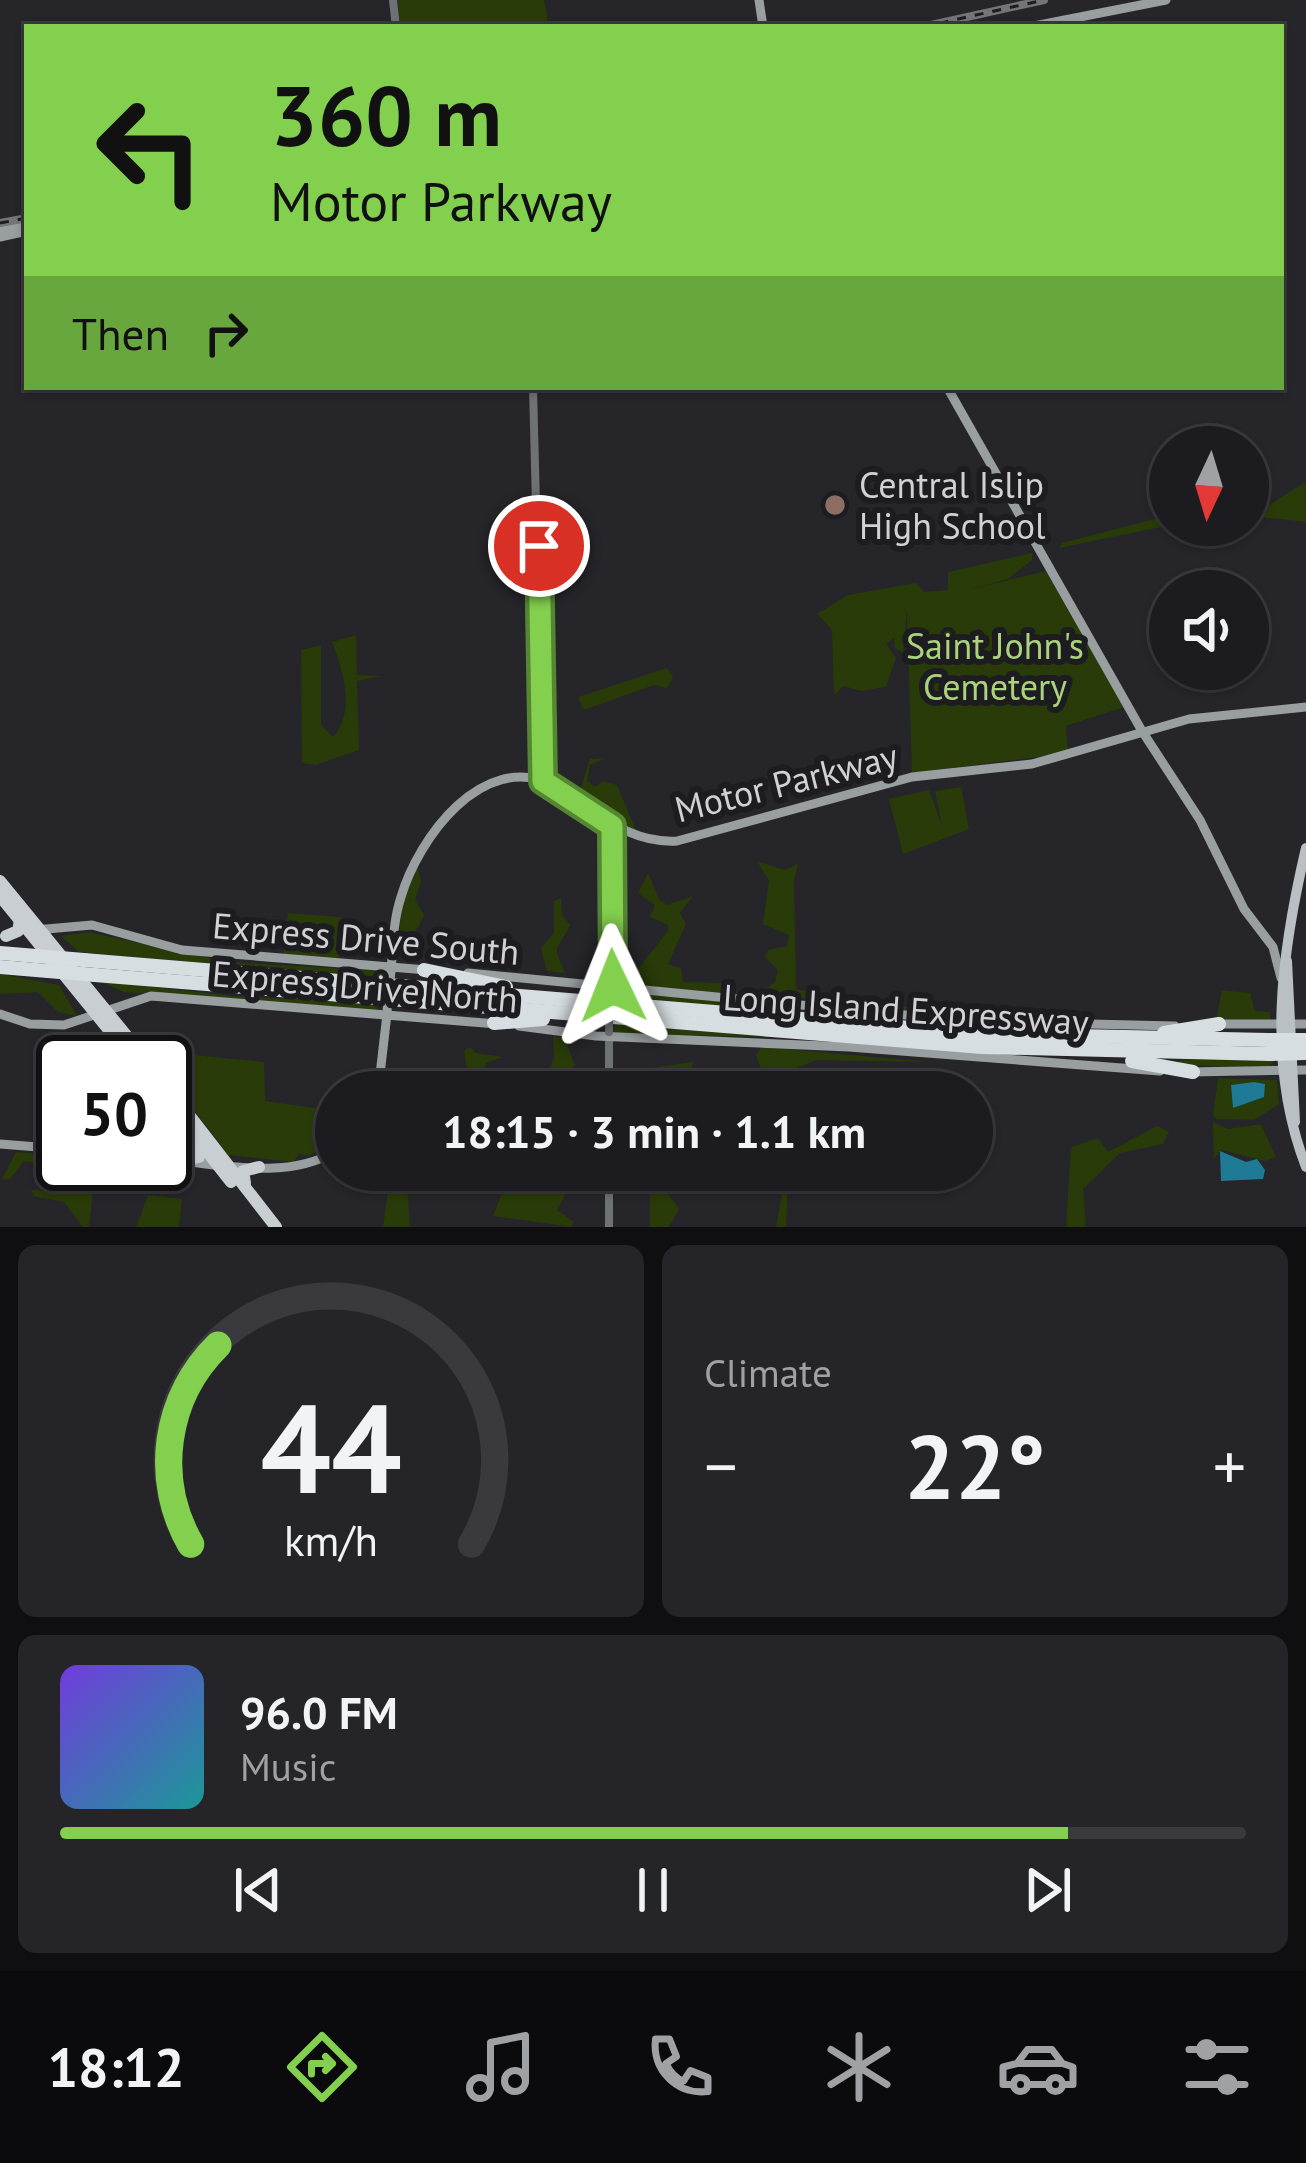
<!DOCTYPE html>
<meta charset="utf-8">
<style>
body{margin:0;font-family:"PT Sans",sans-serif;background:#252529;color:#f1f3f6;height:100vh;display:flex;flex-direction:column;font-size:45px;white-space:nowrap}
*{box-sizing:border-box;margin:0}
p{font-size:39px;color:#a0a1a5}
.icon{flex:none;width:66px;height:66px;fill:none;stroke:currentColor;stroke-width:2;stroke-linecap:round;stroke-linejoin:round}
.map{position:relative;height:1227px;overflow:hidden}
.side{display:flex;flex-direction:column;gap:18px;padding:18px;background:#0f0f12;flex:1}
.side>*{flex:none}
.guide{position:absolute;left:24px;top:24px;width:1260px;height:366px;border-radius:0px;box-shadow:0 3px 9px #0004,0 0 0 3px #3a3a3e;background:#83d04e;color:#111;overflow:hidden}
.needle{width:78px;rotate:184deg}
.controls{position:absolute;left:1149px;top:426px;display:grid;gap:24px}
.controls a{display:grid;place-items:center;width:120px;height:120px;border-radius:50%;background:#1c1c20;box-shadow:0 3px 9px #0004,0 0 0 3px #3a3a3e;font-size:60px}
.speed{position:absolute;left:36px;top:1035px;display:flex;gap:24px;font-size:60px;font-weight:700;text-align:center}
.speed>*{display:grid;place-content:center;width:156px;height:156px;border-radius:50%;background:#1c1c20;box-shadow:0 3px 9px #0004,0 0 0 3px #3a3a3e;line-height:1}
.speed .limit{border:6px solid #111;border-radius:18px;background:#fff;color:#111}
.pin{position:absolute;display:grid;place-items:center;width:102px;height:102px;color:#fff;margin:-51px;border:6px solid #fff;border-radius:50%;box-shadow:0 3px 12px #0007}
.me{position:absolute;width:132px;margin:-66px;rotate:358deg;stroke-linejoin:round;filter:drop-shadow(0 0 9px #0008)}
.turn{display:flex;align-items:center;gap:42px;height:252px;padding:0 48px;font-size:54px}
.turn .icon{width:156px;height:156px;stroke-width:2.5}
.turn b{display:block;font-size:84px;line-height:102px}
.then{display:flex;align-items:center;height:114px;padding:0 48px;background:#0003;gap:24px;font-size:45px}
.big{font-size:90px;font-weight:600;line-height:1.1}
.side .tile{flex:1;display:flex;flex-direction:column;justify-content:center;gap:18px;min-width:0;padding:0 42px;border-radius:18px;background:#252529}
.side .dial{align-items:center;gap:0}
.dial svg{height:312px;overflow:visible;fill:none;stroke:#3a3a3e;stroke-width:7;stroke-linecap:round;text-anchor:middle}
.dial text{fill:#f1f3f6;stroke:none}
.song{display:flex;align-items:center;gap:36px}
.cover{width:144px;height:144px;border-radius:18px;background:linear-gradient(135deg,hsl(260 70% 55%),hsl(180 70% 35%))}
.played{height:12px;border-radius:6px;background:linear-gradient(90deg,#83d04e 85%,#3a3a3e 85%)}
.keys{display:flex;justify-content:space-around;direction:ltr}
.heat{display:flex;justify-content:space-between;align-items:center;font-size:66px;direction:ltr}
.side .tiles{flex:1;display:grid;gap:18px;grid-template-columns:1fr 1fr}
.tile:last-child{grid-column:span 2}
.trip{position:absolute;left:315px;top:1071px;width:678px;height:120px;border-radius:60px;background:#1c1c20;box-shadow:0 3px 9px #0004,0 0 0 3px #3a3a3e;font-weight:600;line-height:120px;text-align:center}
.tabs{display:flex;height:192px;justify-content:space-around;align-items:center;background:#0b0b0d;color:#a0a1a5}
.tabs .icon{width:84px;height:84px}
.tabs .active{color:#83d04e}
.tabs b{font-size:54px;color:#f1f3f6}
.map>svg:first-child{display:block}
</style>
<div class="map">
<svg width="1306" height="1227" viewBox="0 0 1306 1227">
<rect width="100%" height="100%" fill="#26252a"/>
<g fill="#283b08">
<polygon points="398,0 544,0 549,27 400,27"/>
<polygon points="1305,482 1306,522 1252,516"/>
<polygon points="1170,515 1166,526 1059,548 1062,543"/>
<polygon points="1032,553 1032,560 1008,579 972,589 1046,571 1124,707 1066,726 1068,753 912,773 907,611 903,653 894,647 895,637 886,644 896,658 886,687 861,691 843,686 834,695 832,630 817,614 848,595 916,583 924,592 948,590 948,572"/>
<path d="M356,635L357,675L382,676L357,681L359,750L315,765L302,763L301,650L321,645V725L333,737C356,712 343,671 332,642Z"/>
<polygon points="667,668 673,677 667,688 654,685 584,710 578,697"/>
<polygon points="605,758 590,765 587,781 596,787 603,781 617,785 637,833 614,824 578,797 590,759"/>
<polygon points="961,787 969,829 903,854 889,799 929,790 942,826 935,791"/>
<polygon points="757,861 784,870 798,864 794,880 796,989 865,1004 1086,1021 959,1017 761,993 775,982 778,970 765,957 768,950 787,946 789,935 763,924 769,881"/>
<polygon points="417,865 421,881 415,900 424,915 414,935 399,935 402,905"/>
<polygon points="648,873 659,899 667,905 693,896 680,913 686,924 668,964 681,968 683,982 723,983 722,993 626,984 668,931 668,925 650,917 655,905 638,893"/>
<path d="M561,898L562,915L570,925C556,955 552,940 565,973L547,971L541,948L554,933V901Z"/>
<polygon points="288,913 342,917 339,959 283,954"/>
<polygon points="88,932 228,962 383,971 383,979 79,952 61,936"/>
<polygon points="0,974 59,985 77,1016 58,1012 38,992 0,994"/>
<polygon points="99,981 232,996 377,1003 377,1011 124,992"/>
<polygon points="614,990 872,1018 614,998"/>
<polygon points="1222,990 1250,993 1255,1011 1270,1012 1270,1021 1203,1020 1217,1017"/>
<polygon points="615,1024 774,1037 613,1034"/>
<polygon points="553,1036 565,1039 575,1066 550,1083 550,1092 542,1092 554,1057"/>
<polygon points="470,1047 476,1053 503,1057 486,1063 482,1084 459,1086 467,1070 464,1051"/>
<polygon points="761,1047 931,1062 816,1060 797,1068 797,1092 769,1092 756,1055"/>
<polygon points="194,1055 264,1062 265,1101 336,1111 333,1145 308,1156 299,1153 294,1162 228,1155 189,1103"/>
<polygon points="1181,1060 1277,1060 1264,1069 1173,1064"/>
<polygon points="693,1062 687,1092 661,1092 651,1068"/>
<polygon points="1218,1078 1277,1080 1279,1104 1254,1120 1217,1119 1213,1115"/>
<polygon points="1213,1122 1228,1129 1261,1124 1276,1157 1265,1161 1221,1150 1214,1159"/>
<polygon points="1157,1126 1169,1132 1163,1144 1120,1153 1083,1189 1086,1227 1066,1227 1071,1147 1098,1138 1108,1152"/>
<polygon points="16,1152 63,1156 55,1181 48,1178 51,1165 24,1161 10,1179 2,1179"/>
<polygon points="391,1170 408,1196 410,1227 383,1227"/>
<polygon points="546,1170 566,1176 568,1190 557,1210 574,1222 571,1227 493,1216 508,1177 544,1178"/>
<polygon points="754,1170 785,1170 786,1177 797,1181 788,1187 786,1227 776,1227 782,1194 756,1184"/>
<polygon points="31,1190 93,1192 89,1227 83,1227 64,1202 34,1196"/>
<polygon points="665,1190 679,1209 669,1227 650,1227 650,1193"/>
<polygon points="148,1195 182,1199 179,1227 136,1227"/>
</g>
<g fill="#1f7a95">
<polygon points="321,924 330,936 325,947 298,946 303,928"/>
<polygon points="1254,1082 1265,1084 1264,1097 1233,1108 1231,1085"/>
<polygon points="1220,1151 1246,1162 1257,1159 1265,1170 1263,1179 1221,1181"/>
</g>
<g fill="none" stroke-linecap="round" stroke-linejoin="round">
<g stroke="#6f7274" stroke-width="8">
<polyline points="393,0 396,27"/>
<polyline points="533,387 543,781"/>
<polyline points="610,990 612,826"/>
<polyline points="609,1092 609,1034"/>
<polyline points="609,1227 609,1170"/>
</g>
<g stroke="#999ea0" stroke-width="9">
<polyline points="759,0 763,27"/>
<polyline points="1029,27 1166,0"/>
<polyline points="0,230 27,225"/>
<polyline points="0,237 27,231"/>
<polyline points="947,387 1142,731 1200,820 1244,909 1273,947 1281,978"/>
<polyline points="35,930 92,925 182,950 427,970"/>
<path d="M391,971C393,947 393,921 401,897C418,839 482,750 553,785C598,807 622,844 677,841L912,777L1032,764L1189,719L1306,707"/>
<polyline points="468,973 967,1021 1175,1026"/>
<polyline points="0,1014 30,1024 64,1025 151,996 497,1024"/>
<polyline points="1215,1024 1306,1024"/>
<polyline points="519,1026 596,1036 849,1047 1160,1071"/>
<polyline points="1189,1072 1306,1070"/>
<polyline points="378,1092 387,1014"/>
<polyline points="0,1144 63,1149"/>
<path d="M165,1159C219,1164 287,1181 336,1151"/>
</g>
<g stroke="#b9bfc3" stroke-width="10">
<path d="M1306,848C1281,954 1266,1063 1306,1167"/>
<polyline points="1287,961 1295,1122"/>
</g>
<g stroke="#c8ced2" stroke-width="12">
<polyline points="0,881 148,1062"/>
<polyline points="0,896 135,1062"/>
<polyline points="6,936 18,931 20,920"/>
<polyline points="165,1084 276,1227"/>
<polyline points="165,1098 231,1182"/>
<polyline points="185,1160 199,1157 199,1145"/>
<polyline points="245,1183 243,1171 259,1167"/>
</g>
<g stroke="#d7dee2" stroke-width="14">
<polyline points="0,953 36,956"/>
<polyline points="84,960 983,1034 1269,1040"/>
<polyline points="0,967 48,971"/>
<polyline points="424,970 506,987"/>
<polyline points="95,975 982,1047 1269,1054"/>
<polyline points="494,1023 543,1019"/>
<polyline points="1164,1033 1219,1024"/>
<polyline points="1132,1061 1193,1072"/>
</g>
<g stroke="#757579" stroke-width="8">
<g id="rail">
<polyline points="922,27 1044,0"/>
<polyline points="0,223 27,218"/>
</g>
</g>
<use href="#rail" stroke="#1d1c21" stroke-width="3" stroke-dasharray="9" stroke-linecap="butt"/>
<polyline stroke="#6f7274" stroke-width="8" points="609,1032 610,991"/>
<polyline stroke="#999ea0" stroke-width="9" points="387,1011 391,971"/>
<g stroke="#d7dee2" stroke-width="14">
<polyline points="36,956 84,960"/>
<polyline points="48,971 95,975"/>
<polyline points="1269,1040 1305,1040"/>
<polyline points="1269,1054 1305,1053"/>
</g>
</g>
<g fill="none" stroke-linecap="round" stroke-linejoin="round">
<g stroke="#558733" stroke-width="30">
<polyline id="route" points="539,546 543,781 612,826 613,986"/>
</g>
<use href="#route" stroke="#83d04e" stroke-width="21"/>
</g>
<circle fill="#8d6e63" stroke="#1d1c21" stroke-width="4.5" cx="835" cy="505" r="12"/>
<g text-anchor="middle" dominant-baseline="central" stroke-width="12" stroke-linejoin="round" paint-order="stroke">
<g font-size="36" fill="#d1d1d4" stroke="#1d1c21" text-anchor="start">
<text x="859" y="484">Central Islip<tspan x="859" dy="41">High School</tspan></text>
</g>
<g font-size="36" fill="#acd37c" stroke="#1d1c21">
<text x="995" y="645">Saint John's<tspan x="995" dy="41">Cemetery</tspan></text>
</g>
<g font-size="36" fill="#d1d1d4" stroke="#1d1c21">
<text transform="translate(786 782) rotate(-14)">Motor Parkway</text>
<text transform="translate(366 938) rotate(5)">Express Drive South</text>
<text transform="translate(365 986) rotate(5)">Express Drive North</text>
<text transform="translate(906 1009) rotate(4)">Long Island Expressway</text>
</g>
</g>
</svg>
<div class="controls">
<a><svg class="needle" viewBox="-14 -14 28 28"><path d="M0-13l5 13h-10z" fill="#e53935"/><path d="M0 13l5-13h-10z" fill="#a0a1a5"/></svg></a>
<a><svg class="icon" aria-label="sound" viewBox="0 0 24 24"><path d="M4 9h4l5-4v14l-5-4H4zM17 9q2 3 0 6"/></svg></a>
</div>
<div class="speed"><div class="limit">50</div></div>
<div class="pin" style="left:539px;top:546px;background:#d93025"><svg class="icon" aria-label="arrive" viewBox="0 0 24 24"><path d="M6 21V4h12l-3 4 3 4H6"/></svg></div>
<svg class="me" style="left:613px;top:986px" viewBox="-20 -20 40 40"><path d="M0-17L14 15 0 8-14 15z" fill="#83d04e" stroke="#fff" stroke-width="4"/></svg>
<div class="trip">18:15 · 3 min · 1.1 km</div>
<div class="guide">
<div class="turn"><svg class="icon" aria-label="left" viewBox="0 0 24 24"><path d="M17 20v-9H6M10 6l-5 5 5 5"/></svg><div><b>360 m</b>Motor Parkway</div></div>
<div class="then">Then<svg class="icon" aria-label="right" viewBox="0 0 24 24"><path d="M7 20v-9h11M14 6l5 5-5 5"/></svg></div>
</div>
</div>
<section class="side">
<div class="tiles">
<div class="tile dial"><svg viewBox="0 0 100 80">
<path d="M14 69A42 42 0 1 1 86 69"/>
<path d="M14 69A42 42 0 0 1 21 18" stroke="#83d04e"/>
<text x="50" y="56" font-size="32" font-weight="700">44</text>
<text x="50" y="72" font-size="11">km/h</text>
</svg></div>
<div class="tile"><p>Climate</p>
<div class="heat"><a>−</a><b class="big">22°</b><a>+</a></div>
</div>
<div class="tile">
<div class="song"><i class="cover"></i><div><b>96.0 FM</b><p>Music</p></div></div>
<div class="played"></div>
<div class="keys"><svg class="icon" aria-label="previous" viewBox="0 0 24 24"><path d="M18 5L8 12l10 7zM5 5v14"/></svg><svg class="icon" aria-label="pause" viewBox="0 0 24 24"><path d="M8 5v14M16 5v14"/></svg><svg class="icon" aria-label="next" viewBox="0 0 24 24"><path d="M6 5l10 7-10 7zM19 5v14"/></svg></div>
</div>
</div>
</section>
<nav class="tabs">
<b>18:12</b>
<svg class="icon active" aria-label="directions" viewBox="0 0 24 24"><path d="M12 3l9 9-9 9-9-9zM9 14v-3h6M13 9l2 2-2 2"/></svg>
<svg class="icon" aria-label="music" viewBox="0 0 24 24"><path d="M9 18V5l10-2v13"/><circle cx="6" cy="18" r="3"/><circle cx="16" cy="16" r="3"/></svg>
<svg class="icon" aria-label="phone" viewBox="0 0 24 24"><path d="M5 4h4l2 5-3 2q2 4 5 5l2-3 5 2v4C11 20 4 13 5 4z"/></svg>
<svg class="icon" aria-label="climate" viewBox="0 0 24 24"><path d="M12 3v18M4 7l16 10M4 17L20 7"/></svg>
<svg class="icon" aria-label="car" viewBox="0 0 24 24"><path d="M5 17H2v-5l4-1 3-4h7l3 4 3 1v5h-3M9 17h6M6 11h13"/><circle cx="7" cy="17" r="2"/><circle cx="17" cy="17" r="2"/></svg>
<svg class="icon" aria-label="filters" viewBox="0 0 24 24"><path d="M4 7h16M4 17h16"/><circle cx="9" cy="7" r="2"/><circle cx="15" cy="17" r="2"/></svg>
</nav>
